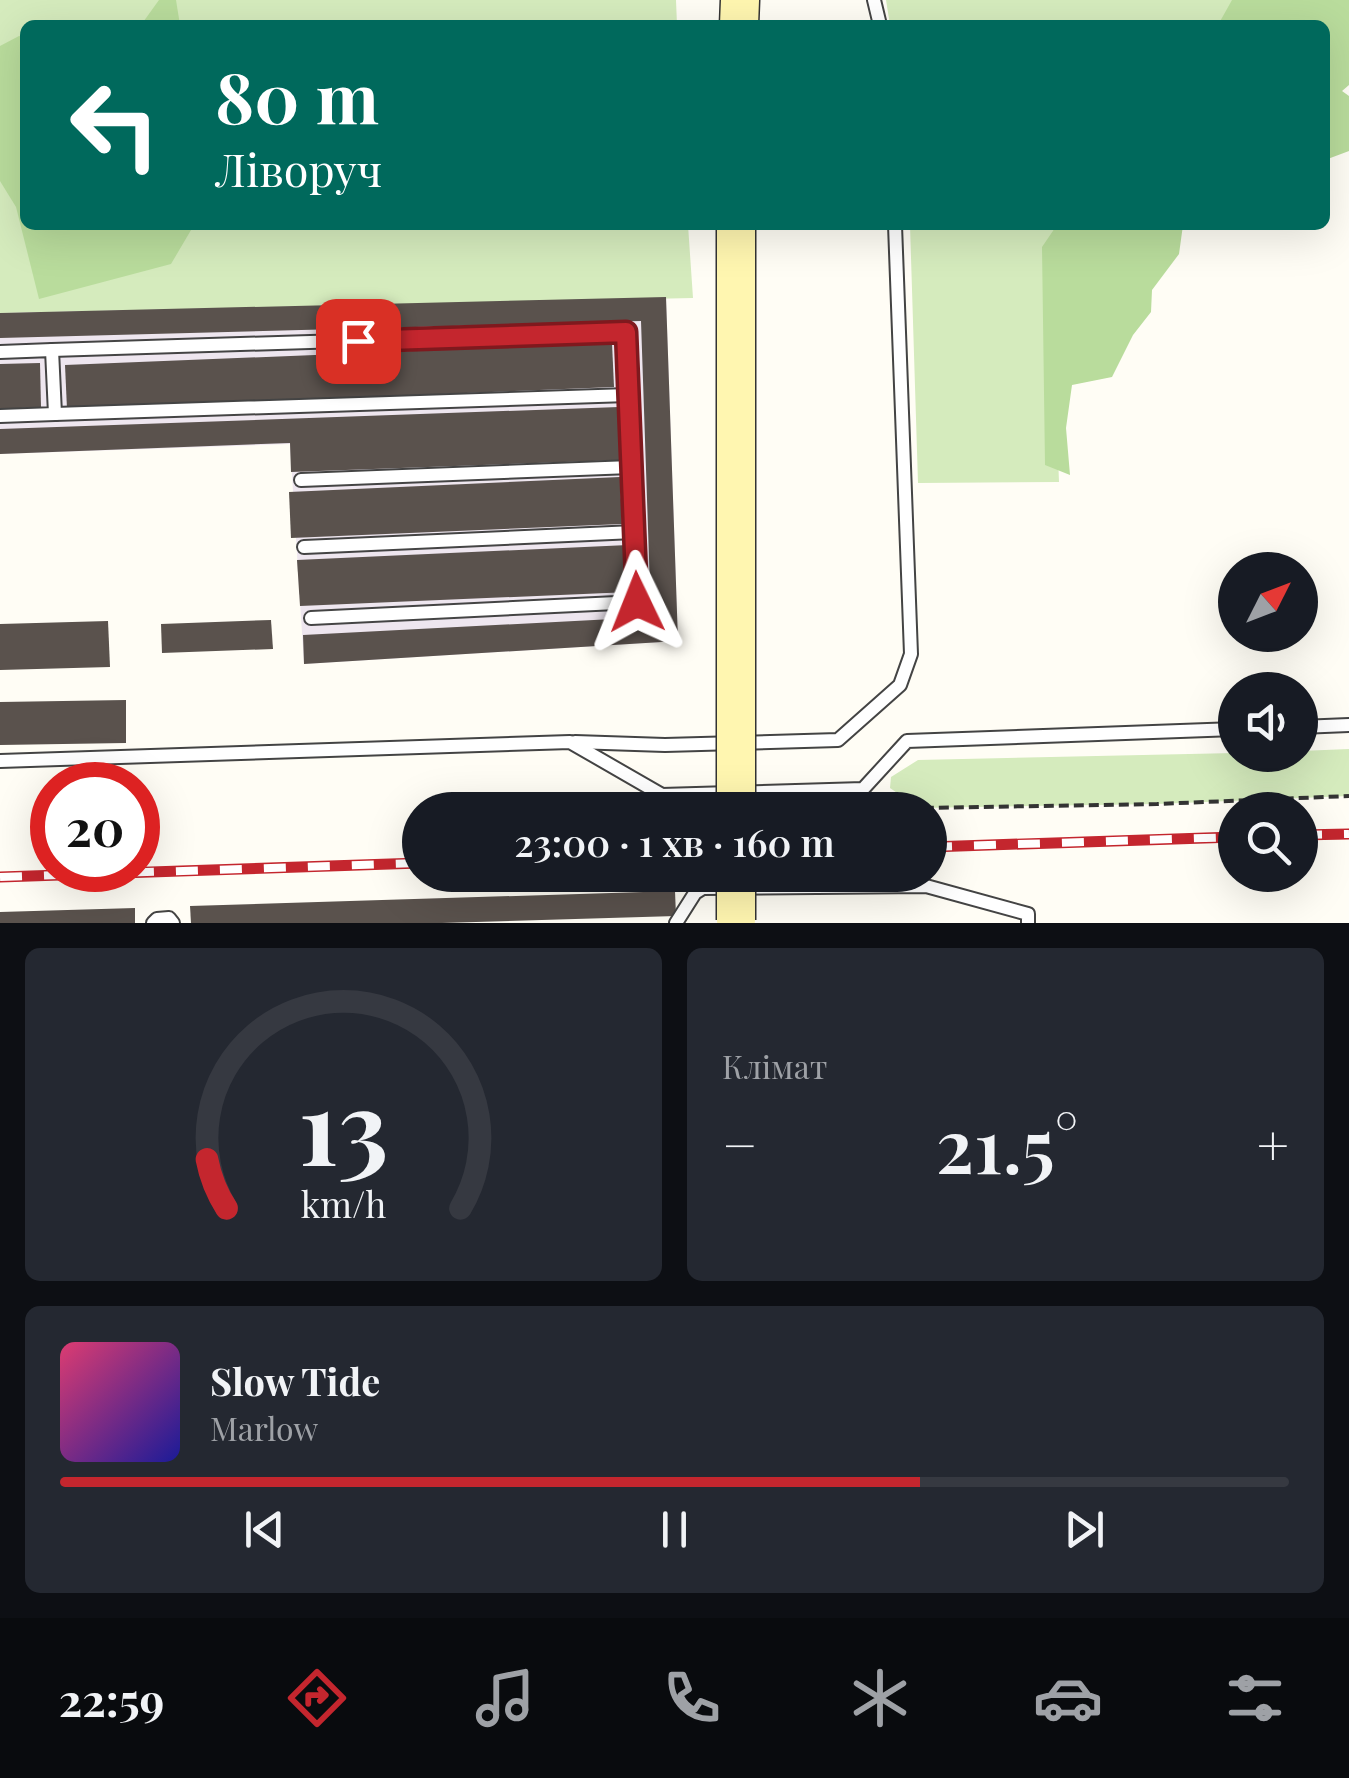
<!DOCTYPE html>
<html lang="uk">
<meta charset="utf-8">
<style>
body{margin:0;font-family:"Playfair Display",serif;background:#242831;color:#f1f3f6;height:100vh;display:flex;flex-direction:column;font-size:38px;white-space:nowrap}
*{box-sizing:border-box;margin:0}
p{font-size:32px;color:#9ea1a6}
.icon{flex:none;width:55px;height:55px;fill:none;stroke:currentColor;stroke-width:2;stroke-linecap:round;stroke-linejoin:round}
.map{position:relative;height:923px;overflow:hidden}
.details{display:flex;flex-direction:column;gap:25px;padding:25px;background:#0d0f14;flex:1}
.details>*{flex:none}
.banner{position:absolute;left:20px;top:20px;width:1310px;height:210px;border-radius:15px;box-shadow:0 10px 40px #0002;background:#00695c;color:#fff;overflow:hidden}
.needle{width:65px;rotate:48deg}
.fabs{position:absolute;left:1218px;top:552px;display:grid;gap:20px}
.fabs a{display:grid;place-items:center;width:100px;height:100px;border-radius:50%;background:#171b24;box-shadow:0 10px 40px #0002;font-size:50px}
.speed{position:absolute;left:30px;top:762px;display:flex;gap:20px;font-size:50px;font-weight:700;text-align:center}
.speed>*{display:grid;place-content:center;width:130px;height:130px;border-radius:50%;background:#171b24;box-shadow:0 10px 40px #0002;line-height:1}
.speed .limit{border:15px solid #d22;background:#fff;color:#111}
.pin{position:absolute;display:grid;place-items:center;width:85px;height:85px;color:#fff;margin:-42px;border-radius:20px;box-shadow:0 5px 15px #0006}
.me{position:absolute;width:110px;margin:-55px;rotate:358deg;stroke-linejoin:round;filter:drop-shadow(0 0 8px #0008)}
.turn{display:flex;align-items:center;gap:35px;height:210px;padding:0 30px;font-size:45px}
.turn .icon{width:130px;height:130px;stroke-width:2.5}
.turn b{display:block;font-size:70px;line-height:85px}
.big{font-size:75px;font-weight:600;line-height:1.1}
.details .card{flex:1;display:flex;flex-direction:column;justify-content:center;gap:15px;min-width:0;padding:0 35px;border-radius:15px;background:#242831}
.details .dial{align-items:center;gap:0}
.dial svg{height:260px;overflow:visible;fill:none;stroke:#363941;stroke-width:7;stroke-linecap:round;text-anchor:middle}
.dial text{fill:#f1f3f6;stroke:none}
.song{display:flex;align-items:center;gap:30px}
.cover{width:120px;height:120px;border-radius:15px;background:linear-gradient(135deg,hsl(340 70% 55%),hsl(240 70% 35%))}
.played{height:10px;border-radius:5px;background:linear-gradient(90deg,#c4262e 70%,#363941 70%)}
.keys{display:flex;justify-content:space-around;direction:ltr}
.heat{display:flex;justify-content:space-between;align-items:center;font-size:55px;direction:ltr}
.details .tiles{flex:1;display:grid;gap:25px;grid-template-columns:1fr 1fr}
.card:last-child{grid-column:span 2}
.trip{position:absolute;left:402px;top:792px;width:545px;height:100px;border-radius:50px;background:#171b24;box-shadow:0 10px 40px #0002;font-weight:600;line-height:100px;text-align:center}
.tabs{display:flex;height:160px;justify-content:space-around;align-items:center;background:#090b0e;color:#9ea1a6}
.tabs .icon{width:70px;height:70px}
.tabs .current{color:#c4262e}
.tabs b{font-size:45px;color:#f1f3f6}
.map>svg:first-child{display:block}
</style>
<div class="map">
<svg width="1349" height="923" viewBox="0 0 1349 923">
<rect width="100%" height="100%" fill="#fffdf5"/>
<polygon fill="#eee6ef" points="666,297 678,641 304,664 290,444 0,454 0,313"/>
<g fill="#d5ebbd">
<polygon points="0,0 676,0 677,25 25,25 25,225 688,225 693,298 0,313"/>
<polygon points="886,0 1244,0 1224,25 890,25"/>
<polygon points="910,225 1067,225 1050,246 1059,482 918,483"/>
<polygon points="1349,749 1349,796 1157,804 919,808 890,788 891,777 918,760 1235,753 1300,755 1300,751"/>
</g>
<g fill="#b9dc9c">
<polygon points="159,0 176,0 180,25 141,25"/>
<polygon points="1232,0 1349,0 1349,85 1342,91 1349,96 1349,151 1325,160 1325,25 1218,25"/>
<polygon points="19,36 25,37 25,225 194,225 171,264 39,299 16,207 0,181 0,46"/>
<polygon points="1057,225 1183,225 1179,254 1152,290 1151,312 1133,335 1112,377 1072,385 1066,428 1070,475 1045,465 1042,247"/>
</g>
<g fill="#5a524d">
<polygon points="666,297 678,641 304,664 303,635 651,617 641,321 0,338 0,313"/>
<polygon points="612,343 614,387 67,409 65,365"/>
<polygon points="40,363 41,407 0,409 0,364"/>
<polygon points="619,407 621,460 291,472 290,443 0,454 0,429"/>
<polygon points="620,477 622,524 291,538 289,492"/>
<polygon points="628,545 630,592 300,606 297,560"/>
<polygon points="271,620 273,649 162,653 161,624"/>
<polygon points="108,621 110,667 0,670 0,624"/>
<polygon points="126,700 126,743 0,745 0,702"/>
<polygon points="675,891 676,916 442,923 191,923 190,906"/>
<polygon points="135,908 135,923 0,923 0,912"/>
</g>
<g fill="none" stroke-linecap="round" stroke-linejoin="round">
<g stroke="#444" stroke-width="16">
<g id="lane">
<polyline points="874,0 880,25"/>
<polyline points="52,350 626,332 637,602 311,618"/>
<polyline points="0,352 52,350 55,414 0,416"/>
<polyline points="55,414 628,395"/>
<polyline points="301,480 631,467"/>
<polyline points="304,547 634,532"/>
<polyline points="1300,727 1349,725"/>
<polyline points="575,742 665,745 838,740 900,685 911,654 895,225"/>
<polyline points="0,761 570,742 662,795 863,789 907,741 1235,729"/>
<polyline points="153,923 157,919 169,918 173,923"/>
<polyline points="676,923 695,893 703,888 926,886 1028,914 1028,923"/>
</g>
</g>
<g stroke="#333" stroke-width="41">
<polyline id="secondary" points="739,25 740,0"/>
</g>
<polyline stroke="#333" stroke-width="4" stroke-dasharray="10 5" stroke-linecap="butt" points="881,795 919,808 1157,804 1349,796"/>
<use href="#lane" stroke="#fff" stroke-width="12"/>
<use href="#secondary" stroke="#fff6b0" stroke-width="38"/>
<g stroke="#c4262e" stroke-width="11">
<g id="rail">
<polyline points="1300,835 1349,834"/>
<polyline points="930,847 1235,837"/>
<polyline points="0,877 420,863"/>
</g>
</g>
<use href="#rail" stroke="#fff" stroke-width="8" stroke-dasharray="22" stroke-linecap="butt"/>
<g stroke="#333" stroke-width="41" stroke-linecap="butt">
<g id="secondary-bridge">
<polyline points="736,810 736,225"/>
<polyline points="736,920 736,875"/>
</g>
</g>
<use href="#secondary-bridge" stroke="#fff6b0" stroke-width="38"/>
</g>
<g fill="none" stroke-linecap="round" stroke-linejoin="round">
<g stroke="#7f191e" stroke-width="25">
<polyline id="route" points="358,341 626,332 637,602"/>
</g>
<use href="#route" stroke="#c4262e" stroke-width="18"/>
</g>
</svg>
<div class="fabs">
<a><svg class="needle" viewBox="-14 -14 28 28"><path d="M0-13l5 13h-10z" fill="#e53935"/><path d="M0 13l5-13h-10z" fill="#9ea1a6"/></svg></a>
<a><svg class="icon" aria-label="sound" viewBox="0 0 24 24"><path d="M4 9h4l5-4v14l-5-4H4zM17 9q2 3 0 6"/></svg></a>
<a><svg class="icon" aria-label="search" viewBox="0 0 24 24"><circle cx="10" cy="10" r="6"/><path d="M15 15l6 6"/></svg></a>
</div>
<div class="speed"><div class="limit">20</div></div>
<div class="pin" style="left:358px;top:341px;background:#d93025"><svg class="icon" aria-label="arrive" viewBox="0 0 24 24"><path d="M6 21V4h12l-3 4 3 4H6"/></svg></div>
<svg class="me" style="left:637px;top:602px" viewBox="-20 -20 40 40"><path d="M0-17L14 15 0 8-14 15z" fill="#c4262e" stroke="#fff" stroke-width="4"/></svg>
<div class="trip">23:00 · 1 хв · 160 m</div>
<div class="banner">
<div class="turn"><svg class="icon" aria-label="left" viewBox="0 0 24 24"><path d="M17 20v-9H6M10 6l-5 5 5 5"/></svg><div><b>80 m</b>Ліворуч</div></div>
</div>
</div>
<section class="details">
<div class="tiles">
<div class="card dial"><svg viewBox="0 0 100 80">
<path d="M14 69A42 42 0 1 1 86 69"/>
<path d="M14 69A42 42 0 0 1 8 54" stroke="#c4262e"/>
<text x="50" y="56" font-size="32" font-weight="700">13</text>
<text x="50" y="72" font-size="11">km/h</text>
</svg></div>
<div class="card"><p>Клімат</p>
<div class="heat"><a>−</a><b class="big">21.5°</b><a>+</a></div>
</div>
<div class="card">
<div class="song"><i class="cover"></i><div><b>Slow Tide</b><p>Marlow</p></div></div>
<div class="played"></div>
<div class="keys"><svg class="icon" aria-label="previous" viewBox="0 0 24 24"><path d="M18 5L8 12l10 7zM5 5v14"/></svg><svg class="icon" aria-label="pause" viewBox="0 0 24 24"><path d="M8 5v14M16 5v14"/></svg><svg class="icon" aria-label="next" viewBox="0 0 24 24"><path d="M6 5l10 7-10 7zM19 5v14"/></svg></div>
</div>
</div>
</section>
<nav class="tabs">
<b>22:59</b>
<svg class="icon current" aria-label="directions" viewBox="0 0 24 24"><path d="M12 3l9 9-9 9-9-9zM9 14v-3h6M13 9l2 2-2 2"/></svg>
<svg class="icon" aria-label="music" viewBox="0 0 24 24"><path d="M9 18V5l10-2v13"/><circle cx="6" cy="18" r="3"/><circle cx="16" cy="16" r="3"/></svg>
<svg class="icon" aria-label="phone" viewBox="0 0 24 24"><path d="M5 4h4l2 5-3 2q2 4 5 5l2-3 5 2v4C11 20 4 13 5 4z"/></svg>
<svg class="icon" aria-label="climate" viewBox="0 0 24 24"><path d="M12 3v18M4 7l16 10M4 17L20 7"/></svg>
<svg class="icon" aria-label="car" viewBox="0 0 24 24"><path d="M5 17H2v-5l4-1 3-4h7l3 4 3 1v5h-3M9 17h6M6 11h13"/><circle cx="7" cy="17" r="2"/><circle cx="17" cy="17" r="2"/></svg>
<svg class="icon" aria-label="filters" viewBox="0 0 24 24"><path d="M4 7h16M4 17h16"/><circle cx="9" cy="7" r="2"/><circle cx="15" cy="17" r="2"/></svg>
</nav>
